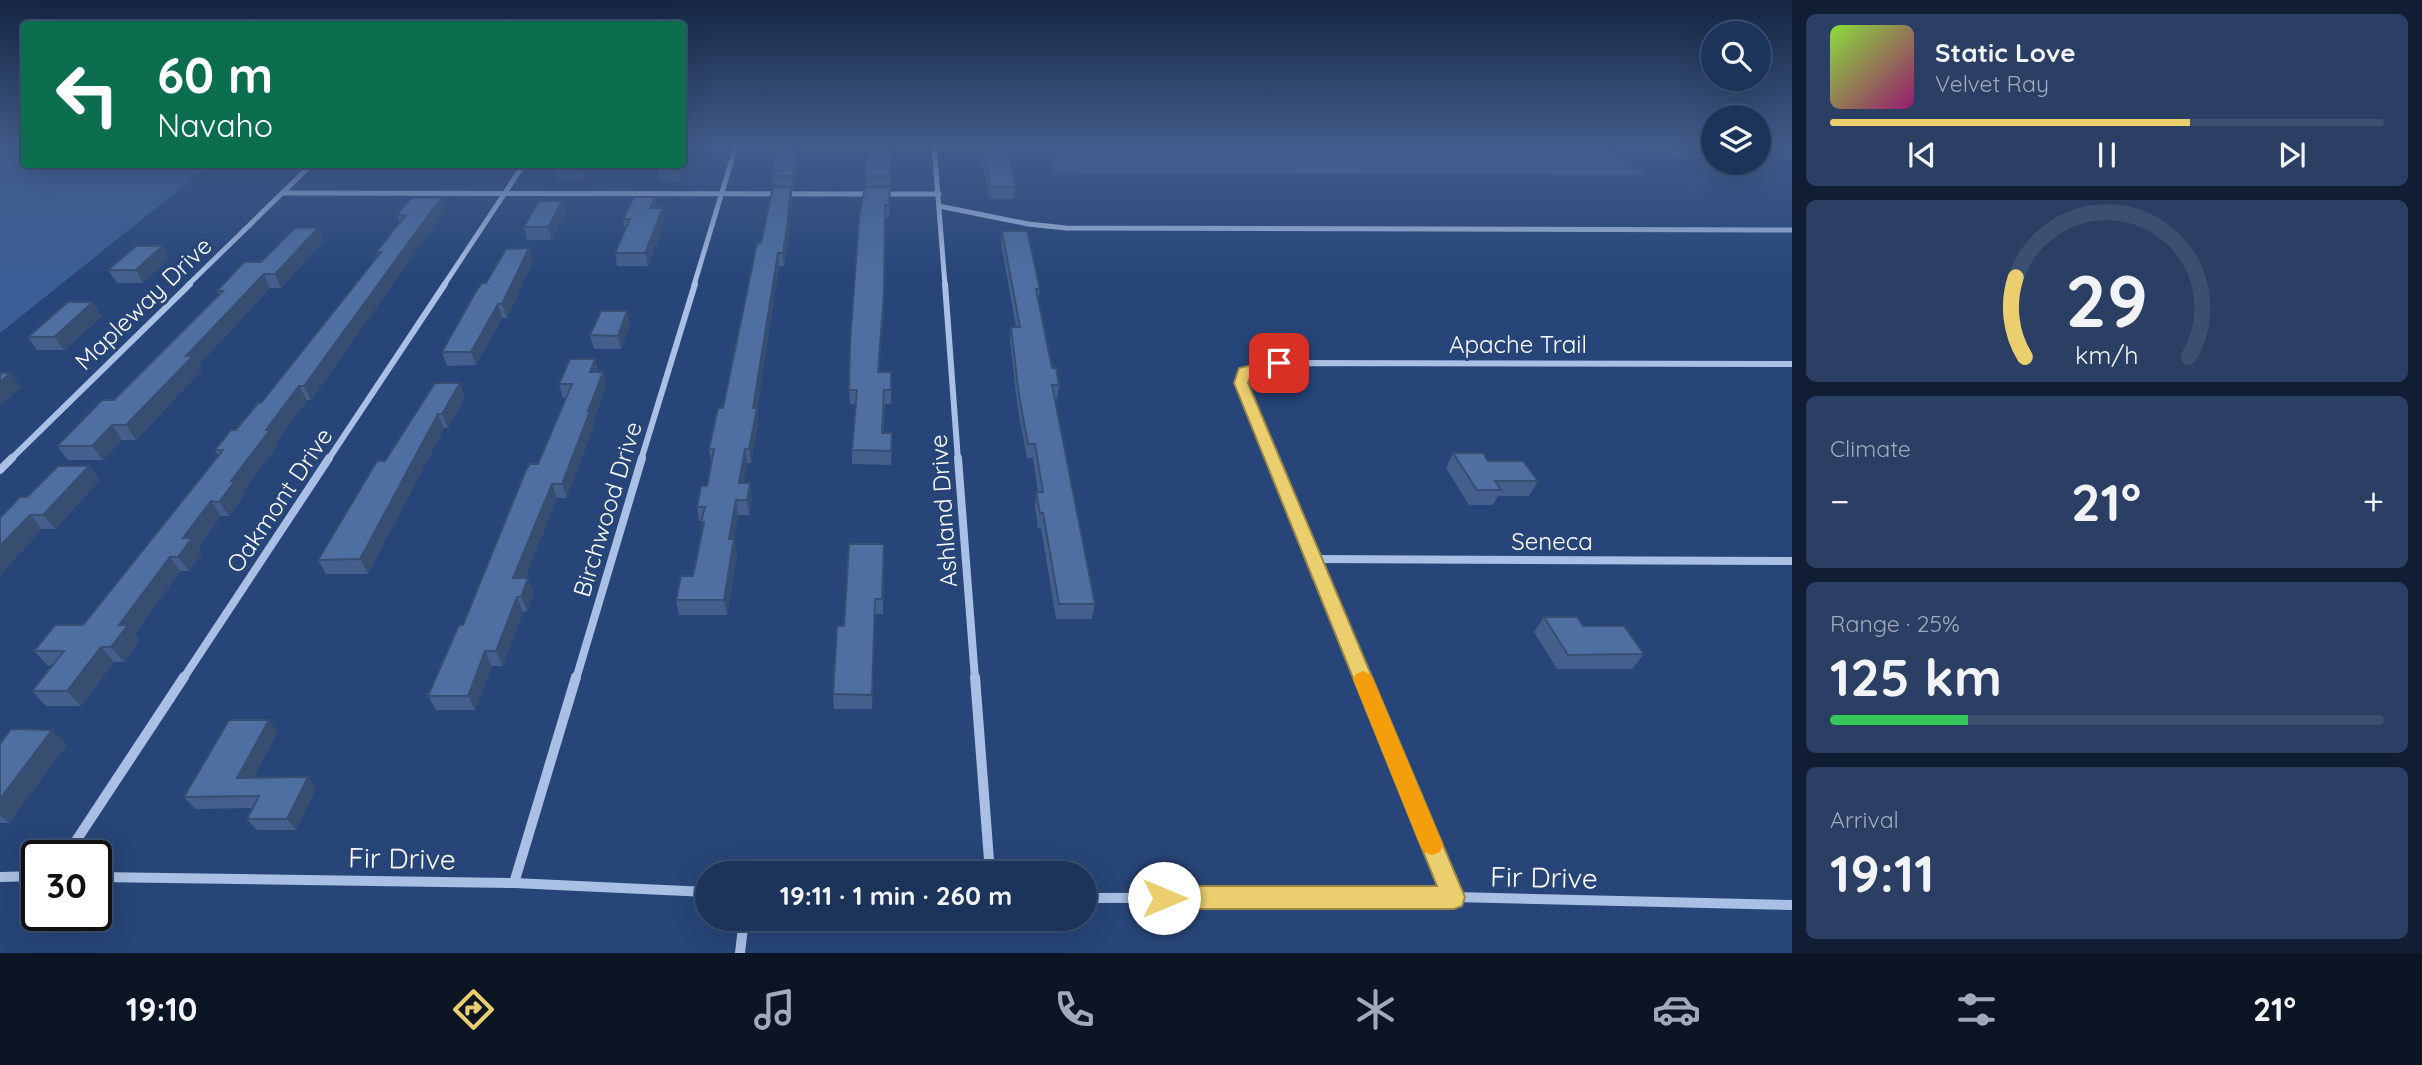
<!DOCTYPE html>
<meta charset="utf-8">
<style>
body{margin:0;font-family:Quicksand,sans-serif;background:#2a3f63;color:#f1f3f6;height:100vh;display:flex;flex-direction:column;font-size:26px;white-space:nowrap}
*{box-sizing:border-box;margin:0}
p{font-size:23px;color:#a0aabb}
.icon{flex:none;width:38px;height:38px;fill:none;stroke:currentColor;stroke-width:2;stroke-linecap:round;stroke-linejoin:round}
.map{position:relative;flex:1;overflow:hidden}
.sheet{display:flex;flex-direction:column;gap:14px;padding:14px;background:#101d32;width:630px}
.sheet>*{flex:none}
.hud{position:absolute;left:21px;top:21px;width:665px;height:147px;border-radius:7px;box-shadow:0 7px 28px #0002,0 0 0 2px #3b4f70;background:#0b6e4f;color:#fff;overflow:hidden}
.fabs{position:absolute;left:1701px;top:21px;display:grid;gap:14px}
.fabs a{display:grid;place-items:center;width:70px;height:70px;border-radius:50%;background:#1d345a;box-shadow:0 7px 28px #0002,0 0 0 2px #3b4f70;font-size:35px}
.speed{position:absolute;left:21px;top:840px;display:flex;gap:14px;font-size:35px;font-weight:700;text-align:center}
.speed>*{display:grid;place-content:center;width:91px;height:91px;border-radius:50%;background:#1d345a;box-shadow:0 7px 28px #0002,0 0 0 2px #3b4f70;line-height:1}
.speed .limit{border:4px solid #111;border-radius:10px;background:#fff;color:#111}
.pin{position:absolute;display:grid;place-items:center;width:60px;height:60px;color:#fff;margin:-30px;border-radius:14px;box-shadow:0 4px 10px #0006}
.me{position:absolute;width:77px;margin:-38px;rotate:90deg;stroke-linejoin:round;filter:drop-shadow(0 0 5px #0008)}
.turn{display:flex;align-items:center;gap:24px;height:147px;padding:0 21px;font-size:32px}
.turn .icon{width:91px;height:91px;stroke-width:2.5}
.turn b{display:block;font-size:49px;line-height:60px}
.big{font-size:52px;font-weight:700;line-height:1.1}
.sheet .card{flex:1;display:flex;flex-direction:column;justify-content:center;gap:10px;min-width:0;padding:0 24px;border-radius:10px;background:#2a3f63}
.sheet .dial{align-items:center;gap:0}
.dial svg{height:182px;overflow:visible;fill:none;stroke:#3b4f70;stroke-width:7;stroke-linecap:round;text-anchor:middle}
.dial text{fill:#f1f3f6;stroke:none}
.song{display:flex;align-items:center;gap:21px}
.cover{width:84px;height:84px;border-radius:10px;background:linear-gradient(135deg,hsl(90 70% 55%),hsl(320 70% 35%))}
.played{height:7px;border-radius:4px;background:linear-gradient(90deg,#ebcf6f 65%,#3b4f70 65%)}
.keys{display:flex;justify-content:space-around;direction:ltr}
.heat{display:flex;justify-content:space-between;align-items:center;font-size:38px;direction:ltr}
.charge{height:10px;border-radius:5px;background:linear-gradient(90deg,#34c759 25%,#3b4f70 0)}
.trip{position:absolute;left:695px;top:861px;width:402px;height:70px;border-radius:35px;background:#1d345a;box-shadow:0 7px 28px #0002,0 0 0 2px #3b4f70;font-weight:700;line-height:70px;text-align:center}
.dock{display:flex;height:112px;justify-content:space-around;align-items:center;background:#0c1524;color:#a0aabb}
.dock .icon{width:49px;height:49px}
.dock .active{color:#ebcf6f}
.dock b{font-size:32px;color:#f1f3f6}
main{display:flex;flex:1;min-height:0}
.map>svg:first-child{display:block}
</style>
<main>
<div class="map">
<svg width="1792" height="953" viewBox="0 0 1792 953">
<rect width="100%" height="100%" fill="#274578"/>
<g fill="#3b5e96">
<polygon points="0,146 24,146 24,164 210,165 0,333"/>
<polygon points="1046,146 1605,146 1648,175 1054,173"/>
</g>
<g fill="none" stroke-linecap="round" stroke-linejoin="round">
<g stroke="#a9bfe3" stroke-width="5">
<polyline points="934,146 945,285"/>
<polyline points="283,193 871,194"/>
<polyline points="883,194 939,194"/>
<polyline points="939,206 1028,224 1066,228 1792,230"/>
<polyline points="188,285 312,164"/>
<polyline points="444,285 524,164"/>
<polyline points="694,285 736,146"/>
</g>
<g stroke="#a9bfe3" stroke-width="6">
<polyline points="945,284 958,460"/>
<polyline points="10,460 190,284"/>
<polyline points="328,460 445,284"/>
<polyline points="641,460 695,284"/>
<polyline points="1272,460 1241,383 1244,371 1279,363 1792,364"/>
</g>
<g stroke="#a9bfe3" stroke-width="8">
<polyline points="958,458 975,679"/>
<polyline points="1271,458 1363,679"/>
<polyline points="0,470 12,458"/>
<polyline points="1313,559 1792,561"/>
<polyline points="183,679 329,458"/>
<polyline points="576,679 642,458"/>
</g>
<g stroke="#a9bfe3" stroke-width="10">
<polyline points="975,677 990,873"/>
<polyline points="1362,677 1454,897"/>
<polyline points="66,856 184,677"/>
<polyline points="0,877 37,876"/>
<polyline points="96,877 514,883 707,892"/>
<polyline points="514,883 576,677"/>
<polyline points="1085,898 1454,897 1792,905"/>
<polyline points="740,953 744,919"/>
</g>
</g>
<g fill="#445f8b">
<polygon points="682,146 694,146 679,181 659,180 657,168"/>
<polygon points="801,146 793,189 791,189 792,199 788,240 784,266 779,266 757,410 758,422 751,463 747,463 743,483 752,498 749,515 738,515 734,539 737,554 727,615 679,615 676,600 693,576 703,529 702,521 699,521 697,507 707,486 711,463 709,449 723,408 761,243 776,187 776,183 773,183 772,171"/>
<polygon points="892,146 889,218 885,218 884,307 879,372 891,372 891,404 885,404 883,433 892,433 891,465 852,464 852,450 856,404 850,404 849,390 865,187 865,176"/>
<polygon points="979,146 1007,146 1015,187 1014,199 989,199"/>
<polygon points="1644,146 1713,146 1713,158 1660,158"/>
<polygon points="1759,146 1792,146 1792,159 1759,158"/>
<polygon points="556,164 592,164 584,179 557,179 555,166"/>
<polygon points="441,198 445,210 311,400 307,400 276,442 278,444 242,493 244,496 229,516 221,516 198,547 202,553 189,571 180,571 135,634 140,640 124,662 114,662 81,706 46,706 32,691 52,665 48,666 34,651 83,625 218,455 215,450 236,430 261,403 378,256 376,252 400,223 397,215"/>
<polygon points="562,201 565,214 552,240 527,240 524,227"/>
<polygon points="657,208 665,221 648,266 617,266 615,253 625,229 623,219"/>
<polygon points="318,228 324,240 281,288 270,288 199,365 202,370 136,440 122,440 103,460 68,460 57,446 114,400 219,295 217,291"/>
<polygon points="1002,231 1040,289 1038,302 1052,368 1059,385 1057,399 1054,399 1095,604 1092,619 1056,619 1041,528 1038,528 1035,506 1036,492 1038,492 1033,458 1027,458 1018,410 1010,341 1011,327 1016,327 1001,243"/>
<polygon points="162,246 169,259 143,283 117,283 108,270"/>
<polygon points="529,248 533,261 507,318 502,318 476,365 447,366 442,352"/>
<polygon points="102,316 64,350 37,350 28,337"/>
<polygon points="630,324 621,349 594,349 590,335"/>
<polygon points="595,359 598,372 606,386 593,421 594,425 567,498 557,498 525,578 534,593 527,611 523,612 503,666 492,666 475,710 436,710 428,696 463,625 538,464 566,398 563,398 559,384"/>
<polygon points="435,383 465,397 448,428 444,428 368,574 326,574 318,560 385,461"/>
<polygon points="1453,453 1488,461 1538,481 1529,496 1498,496 1493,505 1469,505 1446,468"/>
<polygon points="89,466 100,480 55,529 42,529 0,575 0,518"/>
<polygon points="884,544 883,614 875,614 872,709 834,709 833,694 844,626"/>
<polygon points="1544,617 1583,626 1644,654 1632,669 1557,669 1534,632"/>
<polygon points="278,732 253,778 308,777 316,789 296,830 257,830 247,819 252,808 195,809 184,797"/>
<polygon points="0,744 67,744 9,823 0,823"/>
</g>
<g fill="#374e71">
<polygon points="687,146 694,146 679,181 678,168 679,164 682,164 682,157"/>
<polygon points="798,146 801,146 793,189 792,176"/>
<polygon points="583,164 592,164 584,179 582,166"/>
<polygon points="791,187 792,199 788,240 784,266 783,253"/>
<polygon points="655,197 657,209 650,208"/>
<polygon points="441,198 445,210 311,400 304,386"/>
<polygon points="562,201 565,214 552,240 548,227"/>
<polygon points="885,205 884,307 878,386 878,372"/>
<polygon points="663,208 665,221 648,266 645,253"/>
<polygon points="318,228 324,240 281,288 275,274"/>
<polygon points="162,246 169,259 143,283 136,270"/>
<polygon points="529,248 533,261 507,318 502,304"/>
<polygon points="778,253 779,266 757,410 758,422 751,463 749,449 753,408"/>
<polygon points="264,274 270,288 199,365 202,370 136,440 126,425 186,356"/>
<polygon points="93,302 102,316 64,350 54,337"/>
<polygon points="498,304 502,318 476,365 471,352"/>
<polygon points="627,311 630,324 621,349 618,336"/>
<polygon points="595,359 598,373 590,372"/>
<polygon points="603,372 606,386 593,421 594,425 567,498 562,484"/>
<polygon points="11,373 21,387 0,406 0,382"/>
<polygon points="460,383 465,397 448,428 442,414"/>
<polygon points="299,386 307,400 276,442 278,444 242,493 244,496 229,516 219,502 231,481 266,430"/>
<polygon points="438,414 444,428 368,574 360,559"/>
<polygon points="112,425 122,440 103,460 92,446"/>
<polygon points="745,449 747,463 741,498 739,483"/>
<polygon points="89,466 100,480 55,529 43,515"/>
<polygon points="750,483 752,498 749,515 747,500"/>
<polygon points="552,484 557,498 519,593 513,578"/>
<polygon points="736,500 738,515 732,554 729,539"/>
<polygon points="211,501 221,516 198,547 202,553 189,571 178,557 183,538"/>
<polygon points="30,515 42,529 0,575 0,546"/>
<polygon points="734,539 737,554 727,615 724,600"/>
<polygon points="170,557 180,571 135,634 140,640 124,662 111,647 119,625"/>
<polygon points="528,578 534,593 527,611 521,597"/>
<polygon points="517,597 523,612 503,666 496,651"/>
<polygon points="875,599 875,614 872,709 872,695"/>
<polygon points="101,647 114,662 81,706 67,691"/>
<polygon points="485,651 492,666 475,710 468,696"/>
<polygon points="269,720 278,732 247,790 237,778"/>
<polygon points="52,730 67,744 9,823 0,815 0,799"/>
<polygon points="308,777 316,789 296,830 287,819"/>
</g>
<g fill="#4f6fa2" stroke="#374e71" stroke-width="2">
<polygon points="682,146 687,146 682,157"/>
<polygon points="778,146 798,146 792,176 775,176 776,171 772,171"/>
<polygon points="867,146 891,146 890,176 865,176"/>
<polygon points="982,146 1007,146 1015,187 990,187"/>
<polygon points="556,164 583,164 582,166 555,166"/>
<polygon points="658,164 679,164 678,168 657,168"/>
<polygon points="773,187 791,187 787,227 783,253 778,253 753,408 757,408 749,449 745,449 739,483 750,483 747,500 736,500 729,539 734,539 724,600 676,600 681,576 693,576 704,522 701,522 705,507 697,507 701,486 707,486 714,449 709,449 718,408 723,408 757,243 761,243"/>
<polygon points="865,187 890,187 889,205 885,205 884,294 878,372 891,372 891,390 884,390 882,433 892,433 891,451 852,450 857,390 849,390 850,343 859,218"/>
<polygon points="634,197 655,197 650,208 663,208 645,253 615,253 630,219 623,219"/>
<polygon points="411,198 441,198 304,386 299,386 266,430 270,430 231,481 235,481 219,502 211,501 183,538 192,538 178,557 170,557 119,625 128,625 111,647 101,647 67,691 32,691 64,651 34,651 55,625 83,625 223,450 215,450 231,430 236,430 258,403 261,403 381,252 376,252 406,215 397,215"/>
<polygon points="539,201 562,201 548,227 524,227"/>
<polygon points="295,228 318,228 275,274 264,274 186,356 193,356 126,425 112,425 92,446 57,446 102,400 114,400 223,291 217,291 244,262 261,262"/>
<polygon points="1002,231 1027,231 1040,289 1036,289 1052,368 1056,368 1059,385 1052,385 1095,604 1059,604 1043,513 1040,513 1036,492 1043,492 1035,444 1028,444 1019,396 1011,327 1020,327"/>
<polygon points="136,246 162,246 136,270 108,270"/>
<polygon points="529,248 502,304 498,304 471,352 442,352 475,293 482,283 486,283 506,249"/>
<polygon points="68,302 93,302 54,337 28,337"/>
<polygon points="601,311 627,311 618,336 590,335"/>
<polygon points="570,359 595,359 590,372 603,372 588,411 590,411 562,484 552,484 513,578 528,578 521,597 517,597 496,651 485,651 468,696 428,696 459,625 463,625 526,470 530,464 538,464 572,384 559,384"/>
<polygon points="0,373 11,373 0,382"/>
<polygon points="435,383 460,383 442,414 438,414 360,559 318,560 377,461 385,461"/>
<polygon points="1453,453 1483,453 1488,461 1523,461 1538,481 1495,481 1501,490 1477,490"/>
<polygon points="58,466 89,466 43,515 30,515 0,546 0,518 20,497 27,497"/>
<polygon points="849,544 884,544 882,599 875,599 872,695 833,694 837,626 844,626"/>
<polygon points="1544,617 1577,617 1583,626 1624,626 1644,654 1568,655"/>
<polygon points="229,720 269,720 237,778 308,777 287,819 247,819 259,796 184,797"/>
<polygon points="11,729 52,730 0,799 0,744"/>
</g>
<linearGradient id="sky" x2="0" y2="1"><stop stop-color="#152642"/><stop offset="0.52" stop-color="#415c8b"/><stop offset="1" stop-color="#415c8b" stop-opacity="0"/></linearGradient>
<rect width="1792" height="279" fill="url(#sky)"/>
<polygon fill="#ebcf6f" stroke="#998748" stroke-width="2" points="1279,359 1284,360 1284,366 1251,374 1248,383 1465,897 1462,906 1454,909 1164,909 1156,906 1152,898 1156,889 1164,886 1437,886 1234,383 1239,368"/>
<polygon fill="#f59e0b" points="1363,671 1370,674 1373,679 1443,845 1440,852 1432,855 1424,852 1420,845 1353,679 1356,674"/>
<g text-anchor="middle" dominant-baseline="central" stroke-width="6" stroke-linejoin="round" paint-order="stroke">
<g font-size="24" fill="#fff" stroke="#274578">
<text transform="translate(143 303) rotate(-44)">Mapleway Drive</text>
<text x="1518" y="344">Apache Trail</text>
<text transform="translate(279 500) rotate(-56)">Oakmont Drive</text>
<text transform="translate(607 509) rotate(-73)">Birchwood Drive</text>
<text transform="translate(943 511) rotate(-94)">Ashland Drive</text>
<text x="1552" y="541">Seneca</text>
</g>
<g font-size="28" fill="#fff" stroke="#274578">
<text transform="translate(402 858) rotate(1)">Fir Drive</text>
<text transform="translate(1544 877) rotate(1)">Fir Drive</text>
</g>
</g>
</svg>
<div class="fabs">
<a><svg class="icon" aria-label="search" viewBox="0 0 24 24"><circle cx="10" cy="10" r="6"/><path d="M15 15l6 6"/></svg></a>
<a><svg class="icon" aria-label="layers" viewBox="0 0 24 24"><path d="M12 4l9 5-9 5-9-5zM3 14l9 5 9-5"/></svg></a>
</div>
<div class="speed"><div class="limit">30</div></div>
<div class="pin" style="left:1279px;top:363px;background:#d93025"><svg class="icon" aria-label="arrive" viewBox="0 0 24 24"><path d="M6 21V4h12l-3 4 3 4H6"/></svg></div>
<svg class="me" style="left:1164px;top:898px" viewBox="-20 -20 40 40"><circle r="19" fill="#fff"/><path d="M0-13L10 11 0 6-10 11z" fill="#ebcf6f"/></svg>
<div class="trip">19:11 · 1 min · 260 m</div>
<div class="hud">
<div class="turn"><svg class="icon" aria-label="left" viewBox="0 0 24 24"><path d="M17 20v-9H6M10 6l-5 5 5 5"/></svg><div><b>60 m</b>Navaho</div></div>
</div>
</div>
<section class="sheet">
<div class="card">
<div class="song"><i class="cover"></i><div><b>Static Love</b><p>Velvet Ray</p></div></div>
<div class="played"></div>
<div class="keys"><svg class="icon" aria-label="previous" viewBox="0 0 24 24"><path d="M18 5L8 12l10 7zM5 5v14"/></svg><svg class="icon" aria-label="pause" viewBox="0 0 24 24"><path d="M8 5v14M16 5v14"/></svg><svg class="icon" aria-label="next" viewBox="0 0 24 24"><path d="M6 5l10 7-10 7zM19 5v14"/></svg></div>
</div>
<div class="card dial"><svg viewBox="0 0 100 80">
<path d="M14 69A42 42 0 1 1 86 69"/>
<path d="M14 69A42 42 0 0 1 10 34" stroke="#ebcf6f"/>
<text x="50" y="56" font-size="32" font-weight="700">29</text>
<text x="50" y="72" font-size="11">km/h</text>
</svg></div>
<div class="card"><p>Climate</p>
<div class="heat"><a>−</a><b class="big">21°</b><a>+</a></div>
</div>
<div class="card"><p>Range · 25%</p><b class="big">125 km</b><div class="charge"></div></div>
<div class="card"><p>Arrival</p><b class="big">19:11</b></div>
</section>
</main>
<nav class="dock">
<b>19:10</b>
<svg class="icon active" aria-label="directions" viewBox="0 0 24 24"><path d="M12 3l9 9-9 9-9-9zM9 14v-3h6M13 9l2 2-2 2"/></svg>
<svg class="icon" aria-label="music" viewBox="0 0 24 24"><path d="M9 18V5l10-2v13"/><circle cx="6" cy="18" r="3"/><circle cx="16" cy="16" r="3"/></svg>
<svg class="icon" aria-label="phone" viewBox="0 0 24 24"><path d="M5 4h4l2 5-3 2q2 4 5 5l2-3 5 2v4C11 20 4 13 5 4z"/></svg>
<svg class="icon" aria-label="climate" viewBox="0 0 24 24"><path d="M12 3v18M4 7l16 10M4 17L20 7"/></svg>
<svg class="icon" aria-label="car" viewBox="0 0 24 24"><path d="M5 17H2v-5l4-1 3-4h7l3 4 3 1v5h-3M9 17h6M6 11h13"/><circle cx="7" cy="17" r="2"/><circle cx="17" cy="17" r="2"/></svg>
<svg class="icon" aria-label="filters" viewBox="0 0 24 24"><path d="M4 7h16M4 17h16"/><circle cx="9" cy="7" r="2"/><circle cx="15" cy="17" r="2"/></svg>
<b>21°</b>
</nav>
